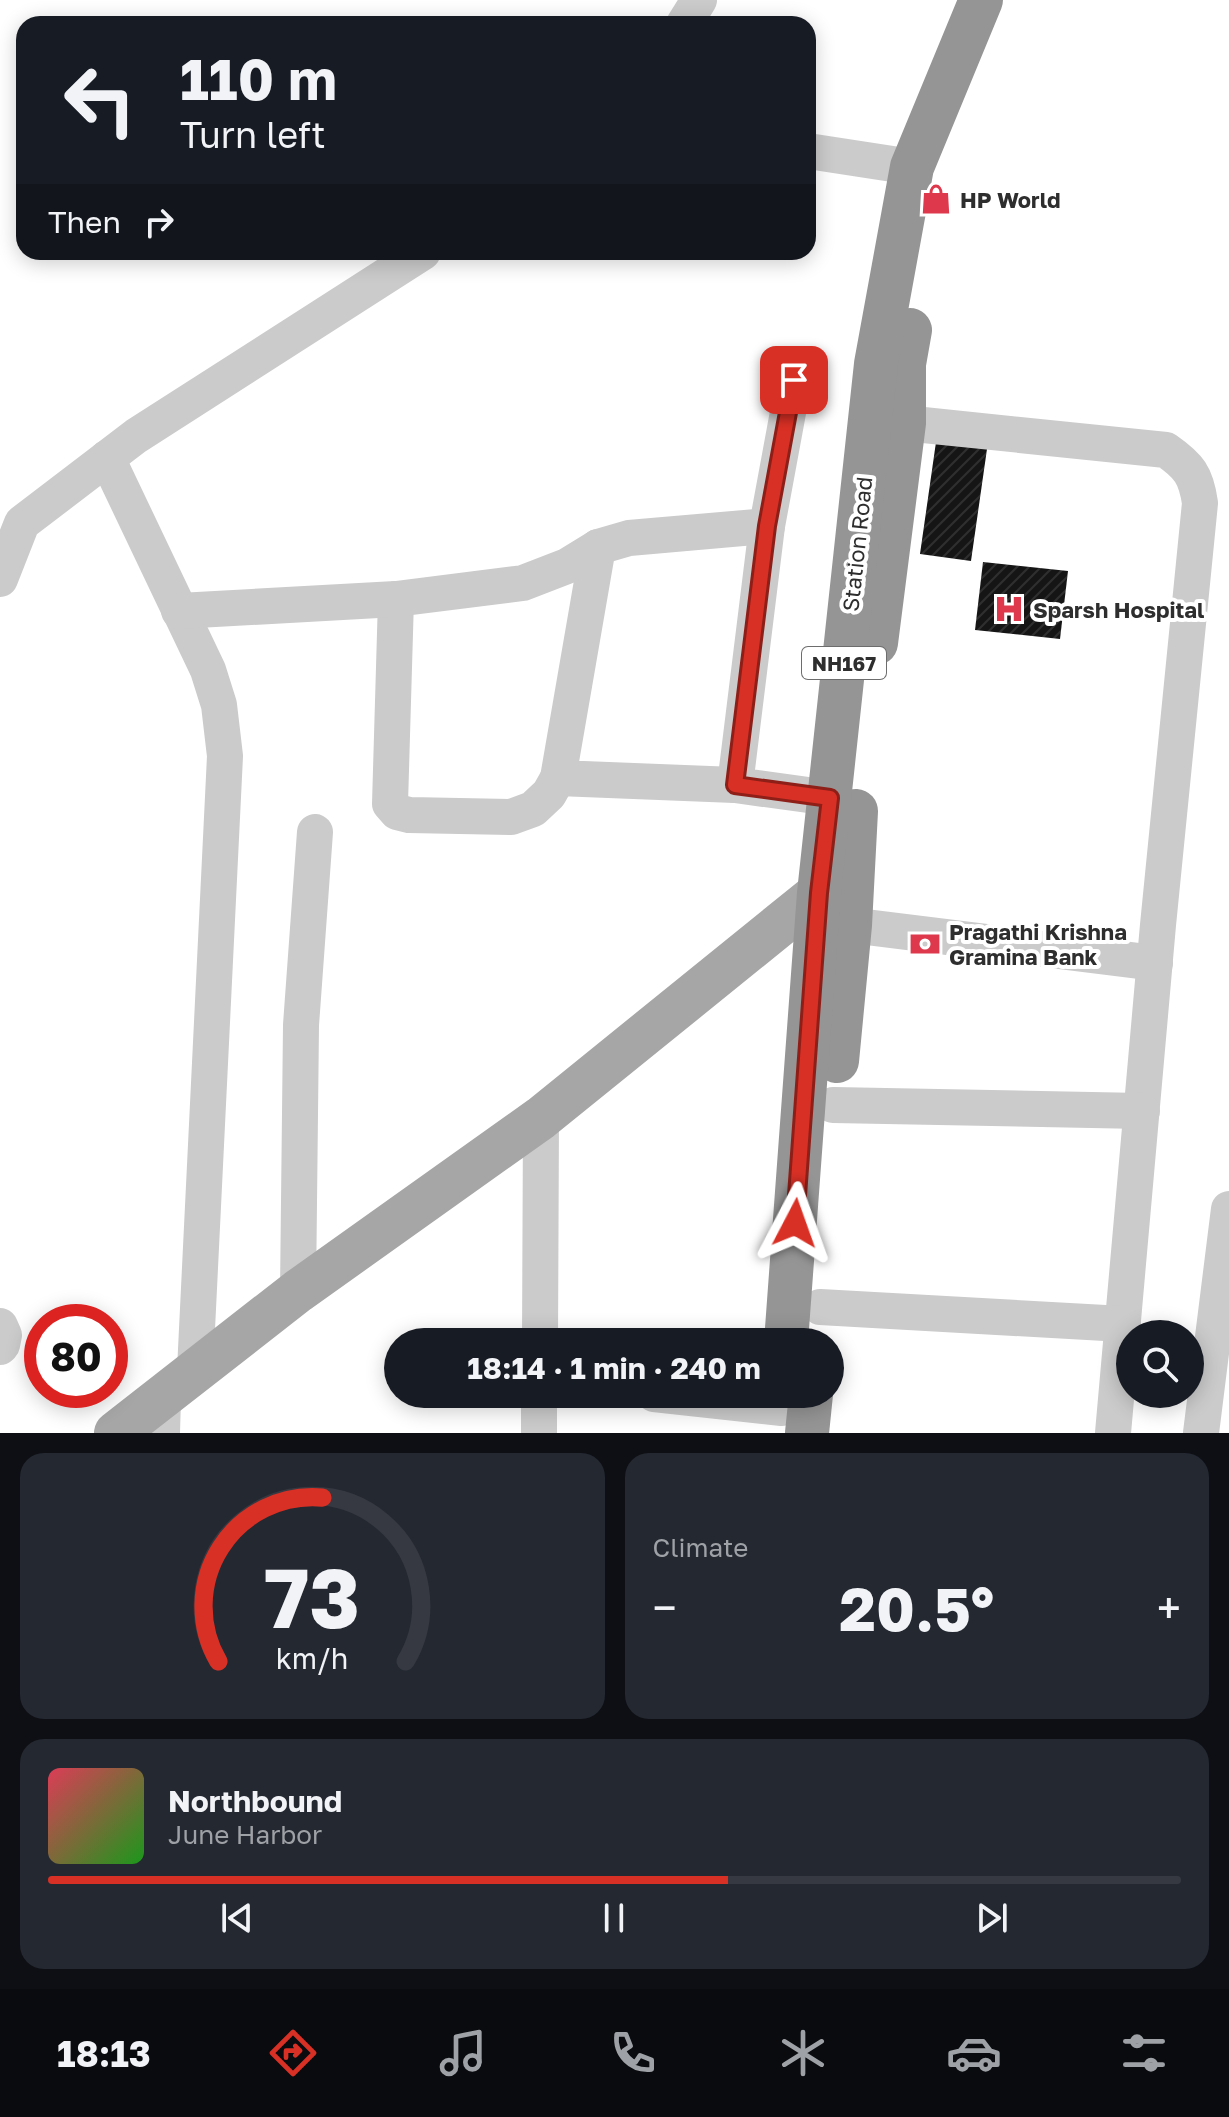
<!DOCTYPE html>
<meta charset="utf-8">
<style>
body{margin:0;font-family:"Golos Text",sans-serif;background:#242831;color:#f1f3f6;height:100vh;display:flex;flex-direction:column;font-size:30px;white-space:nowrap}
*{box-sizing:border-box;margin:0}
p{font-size:26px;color:#9ea1a6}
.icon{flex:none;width:44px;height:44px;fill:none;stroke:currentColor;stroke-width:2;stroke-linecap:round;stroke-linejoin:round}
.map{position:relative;height:1433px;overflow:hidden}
.sheet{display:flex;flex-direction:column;gap:20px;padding:20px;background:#0d0f14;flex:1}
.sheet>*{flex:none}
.guide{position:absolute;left:16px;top:16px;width:800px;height:244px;border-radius:24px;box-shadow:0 4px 20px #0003;background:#171b24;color:#f1f3f6;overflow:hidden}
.tools{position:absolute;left:1116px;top:1320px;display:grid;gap:16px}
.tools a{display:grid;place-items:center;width:88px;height:88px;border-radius:50%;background:#171b24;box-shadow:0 4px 20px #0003;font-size:40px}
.speed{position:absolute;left:24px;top:1304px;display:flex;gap:16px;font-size:40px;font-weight:700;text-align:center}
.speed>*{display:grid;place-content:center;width:104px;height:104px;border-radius:50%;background:#171b24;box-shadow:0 4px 20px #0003;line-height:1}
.speed .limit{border:12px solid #d22;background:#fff;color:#111}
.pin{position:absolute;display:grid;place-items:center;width:68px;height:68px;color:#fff;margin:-34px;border-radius:16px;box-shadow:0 4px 12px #0006}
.me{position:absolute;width:88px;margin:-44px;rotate:4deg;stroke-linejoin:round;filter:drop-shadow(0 0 6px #0008)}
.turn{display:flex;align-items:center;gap:28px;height:168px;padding:0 32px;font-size:36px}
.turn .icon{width:104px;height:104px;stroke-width:2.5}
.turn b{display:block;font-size:56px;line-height:68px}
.then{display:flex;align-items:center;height:76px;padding:0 32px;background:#0003;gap:16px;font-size:30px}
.big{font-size:60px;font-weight:700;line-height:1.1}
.sheet .tile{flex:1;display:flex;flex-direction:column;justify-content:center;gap:12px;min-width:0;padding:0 28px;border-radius:24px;background:#242831}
.sheet .dial{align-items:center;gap:0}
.dial svg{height:208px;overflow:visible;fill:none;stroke:#363941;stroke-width:7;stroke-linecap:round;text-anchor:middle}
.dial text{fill:#f1f3f6;stroke:none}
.song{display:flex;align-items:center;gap:24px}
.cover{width:96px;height:96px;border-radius:12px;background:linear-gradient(135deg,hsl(350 70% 55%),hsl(120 70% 35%))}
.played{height:8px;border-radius:4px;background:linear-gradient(90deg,#d93025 60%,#363941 60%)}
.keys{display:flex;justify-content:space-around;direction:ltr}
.heat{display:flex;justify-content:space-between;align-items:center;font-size:44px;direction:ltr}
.sheet .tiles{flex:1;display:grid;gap:20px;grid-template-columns:1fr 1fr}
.tile:last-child{grid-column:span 2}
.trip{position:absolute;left:384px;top:1328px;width:460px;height:80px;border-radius:40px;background:#171b24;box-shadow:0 4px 20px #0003;font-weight:700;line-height:80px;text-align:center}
.tabs{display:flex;height:128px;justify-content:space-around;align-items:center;background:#090b0e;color:#9ea1a6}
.tabs .icon{width:56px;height:56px}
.tabs .selected{color:#d93025}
.tabs b{font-size:36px;color:#f1f3f6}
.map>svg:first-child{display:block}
</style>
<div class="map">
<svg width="1229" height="1433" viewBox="0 0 1229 1433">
<defs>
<pattern id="building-hatch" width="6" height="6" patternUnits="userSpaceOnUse" patternTransform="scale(2)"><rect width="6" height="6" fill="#151515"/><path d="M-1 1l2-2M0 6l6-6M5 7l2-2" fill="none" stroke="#2f2f2f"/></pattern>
</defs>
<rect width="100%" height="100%" fill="#fff"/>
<g fill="url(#building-hatch)">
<polygon points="937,435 988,442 971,561 920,554"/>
<polygon points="983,562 1068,571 1060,639 975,630"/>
</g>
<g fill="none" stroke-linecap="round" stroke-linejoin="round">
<g stroke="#cbcbcb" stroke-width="36">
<polyline points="684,24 699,0"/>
<polyline points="808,151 912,167"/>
<polyline points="794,380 767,526 735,785 830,798"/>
<path d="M904,423L1166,450C1189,466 1196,475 1200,503L1158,925L1113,1433"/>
<polyline points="107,458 208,670 219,705 225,756 195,1370"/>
<polyline points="598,547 558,778 735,785"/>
<polyline points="0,579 22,523 136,436 423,252"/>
<polyline points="396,599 390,804 397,812 409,815 511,817 533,809 549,794 558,778"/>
<polyline points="179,611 396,599 523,583 567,566 598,547 629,538 767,526"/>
<polyline points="850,925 1155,963"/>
<polyline points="833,1105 1142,1111"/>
<polyline points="298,1291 301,1025 315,832"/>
<polyline points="820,1307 1123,1324"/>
<polyline points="0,1326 4,1335 2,1345 0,1347"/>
<polyline points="540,1342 541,1118"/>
<polyline points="654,1394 782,1408"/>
<polyline points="162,1433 163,1398"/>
<polyline points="539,1433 539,1394"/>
<polyline points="1201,1433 1229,1209"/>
</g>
<polyline stroke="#a6a6a6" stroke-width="44" points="116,1433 298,1291 541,1118 819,893 840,873"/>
<g stroke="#959595" stroke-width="44">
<polyline points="876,643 904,423 904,364 910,330"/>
<polyline points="837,1061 850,925 856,811"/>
<polyline points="786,1342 819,893 876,364 912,167 981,0"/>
<polyline points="807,1433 811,1394"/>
</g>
</g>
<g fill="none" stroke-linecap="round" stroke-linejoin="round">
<g stroke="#8d1f18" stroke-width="20">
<polyline id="route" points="794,380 767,526 735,785 830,798 819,893 795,1223"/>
</g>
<use href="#route" stroke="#d93025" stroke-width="14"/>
</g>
<defs>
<g id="shop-bare" transform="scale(2.4)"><path d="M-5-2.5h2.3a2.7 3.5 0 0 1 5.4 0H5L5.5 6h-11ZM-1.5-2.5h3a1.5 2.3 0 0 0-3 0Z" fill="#de384c" stroke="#fff" stroke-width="2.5" paint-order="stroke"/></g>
<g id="hospital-bare" transform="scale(2.4)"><path d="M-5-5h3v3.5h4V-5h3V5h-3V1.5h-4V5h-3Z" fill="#de384c" stroke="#fff" stroke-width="2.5" paint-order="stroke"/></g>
<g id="bank-bare" transform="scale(2.4)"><path d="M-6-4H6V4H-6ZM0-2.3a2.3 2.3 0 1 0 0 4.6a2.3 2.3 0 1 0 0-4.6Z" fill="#de384c" stroke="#fff" stroke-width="2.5" paint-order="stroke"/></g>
</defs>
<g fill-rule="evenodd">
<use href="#shop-bare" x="936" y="199"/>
<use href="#hospital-bare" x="1009" y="609"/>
<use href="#bank-bare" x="925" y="944"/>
</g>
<g text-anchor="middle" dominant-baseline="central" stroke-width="8" stroke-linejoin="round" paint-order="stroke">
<rect fill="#fff" stroke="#6d6d6d" stroke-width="2" x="802" y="647" width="84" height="32" rx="6"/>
<g font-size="20" font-weight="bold" fill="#2e2e2e">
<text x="844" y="663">NH167</text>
</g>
<g font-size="22" font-weight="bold" fill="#2e2e2e" stroke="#fff" text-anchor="start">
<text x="960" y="199">HP World</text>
<text x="1033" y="609">Sparsh Hospital</text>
<text x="949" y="931">Pragathi Krishna<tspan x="949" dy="25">Gramina Bank</tspan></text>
</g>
<g font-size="22" fill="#2e2e2e" stroke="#fff">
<text transform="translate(857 544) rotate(-84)">Station Road</text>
</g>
</g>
</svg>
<div class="tools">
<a><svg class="icon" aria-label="search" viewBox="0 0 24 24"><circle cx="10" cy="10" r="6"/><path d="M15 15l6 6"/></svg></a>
</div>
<div class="speed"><div class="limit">80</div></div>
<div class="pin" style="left:794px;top:380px;background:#d93025"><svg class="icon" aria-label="arrive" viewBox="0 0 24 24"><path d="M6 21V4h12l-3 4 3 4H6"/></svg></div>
<svg class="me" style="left:795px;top:1223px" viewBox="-20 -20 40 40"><path d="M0-17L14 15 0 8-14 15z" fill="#d93025" stroke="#fff" stroke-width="4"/></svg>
<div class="trip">18:14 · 1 min · 240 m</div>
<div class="guide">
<div class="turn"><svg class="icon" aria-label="left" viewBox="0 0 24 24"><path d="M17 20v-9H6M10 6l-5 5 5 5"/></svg><div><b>110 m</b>Turn left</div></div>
<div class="then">Then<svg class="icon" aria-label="right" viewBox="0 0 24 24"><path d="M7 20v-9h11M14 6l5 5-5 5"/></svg></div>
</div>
</div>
<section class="sheet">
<div class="tiles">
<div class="tile dial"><svg viewBox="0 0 100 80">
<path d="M14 69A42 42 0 1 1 86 69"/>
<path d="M14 69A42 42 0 0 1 54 6" stroke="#d93025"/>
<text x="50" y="56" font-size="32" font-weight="700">73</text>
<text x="50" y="72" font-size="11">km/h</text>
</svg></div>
<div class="tile"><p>Climate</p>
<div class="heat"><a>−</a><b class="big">20.5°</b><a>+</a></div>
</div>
<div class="tile">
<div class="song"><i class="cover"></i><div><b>Northbound</b><p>June Harbor</p></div></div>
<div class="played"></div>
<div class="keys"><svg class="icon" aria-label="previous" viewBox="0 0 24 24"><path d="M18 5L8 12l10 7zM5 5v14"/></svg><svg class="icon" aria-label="pause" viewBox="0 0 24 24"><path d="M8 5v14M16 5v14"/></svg><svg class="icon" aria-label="next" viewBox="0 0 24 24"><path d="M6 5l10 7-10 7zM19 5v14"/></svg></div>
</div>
</div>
</section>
<nav class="tabs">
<b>18:13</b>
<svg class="icon selected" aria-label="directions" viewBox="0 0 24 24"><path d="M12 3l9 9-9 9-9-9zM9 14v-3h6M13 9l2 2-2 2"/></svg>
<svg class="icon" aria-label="music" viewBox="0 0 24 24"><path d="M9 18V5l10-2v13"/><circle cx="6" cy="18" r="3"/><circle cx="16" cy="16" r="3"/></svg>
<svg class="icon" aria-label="phone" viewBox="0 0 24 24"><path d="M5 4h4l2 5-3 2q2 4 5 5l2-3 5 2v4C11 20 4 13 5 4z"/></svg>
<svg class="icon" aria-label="climate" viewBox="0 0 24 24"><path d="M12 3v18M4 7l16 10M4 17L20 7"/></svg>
<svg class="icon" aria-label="car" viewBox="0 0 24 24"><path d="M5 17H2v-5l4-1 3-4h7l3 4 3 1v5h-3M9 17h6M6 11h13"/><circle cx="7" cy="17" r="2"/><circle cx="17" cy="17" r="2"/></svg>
<svg class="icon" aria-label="filters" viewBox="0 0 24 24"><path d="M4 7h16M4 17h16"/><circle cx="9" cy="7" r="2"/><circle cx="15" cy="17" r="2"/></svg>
</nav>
